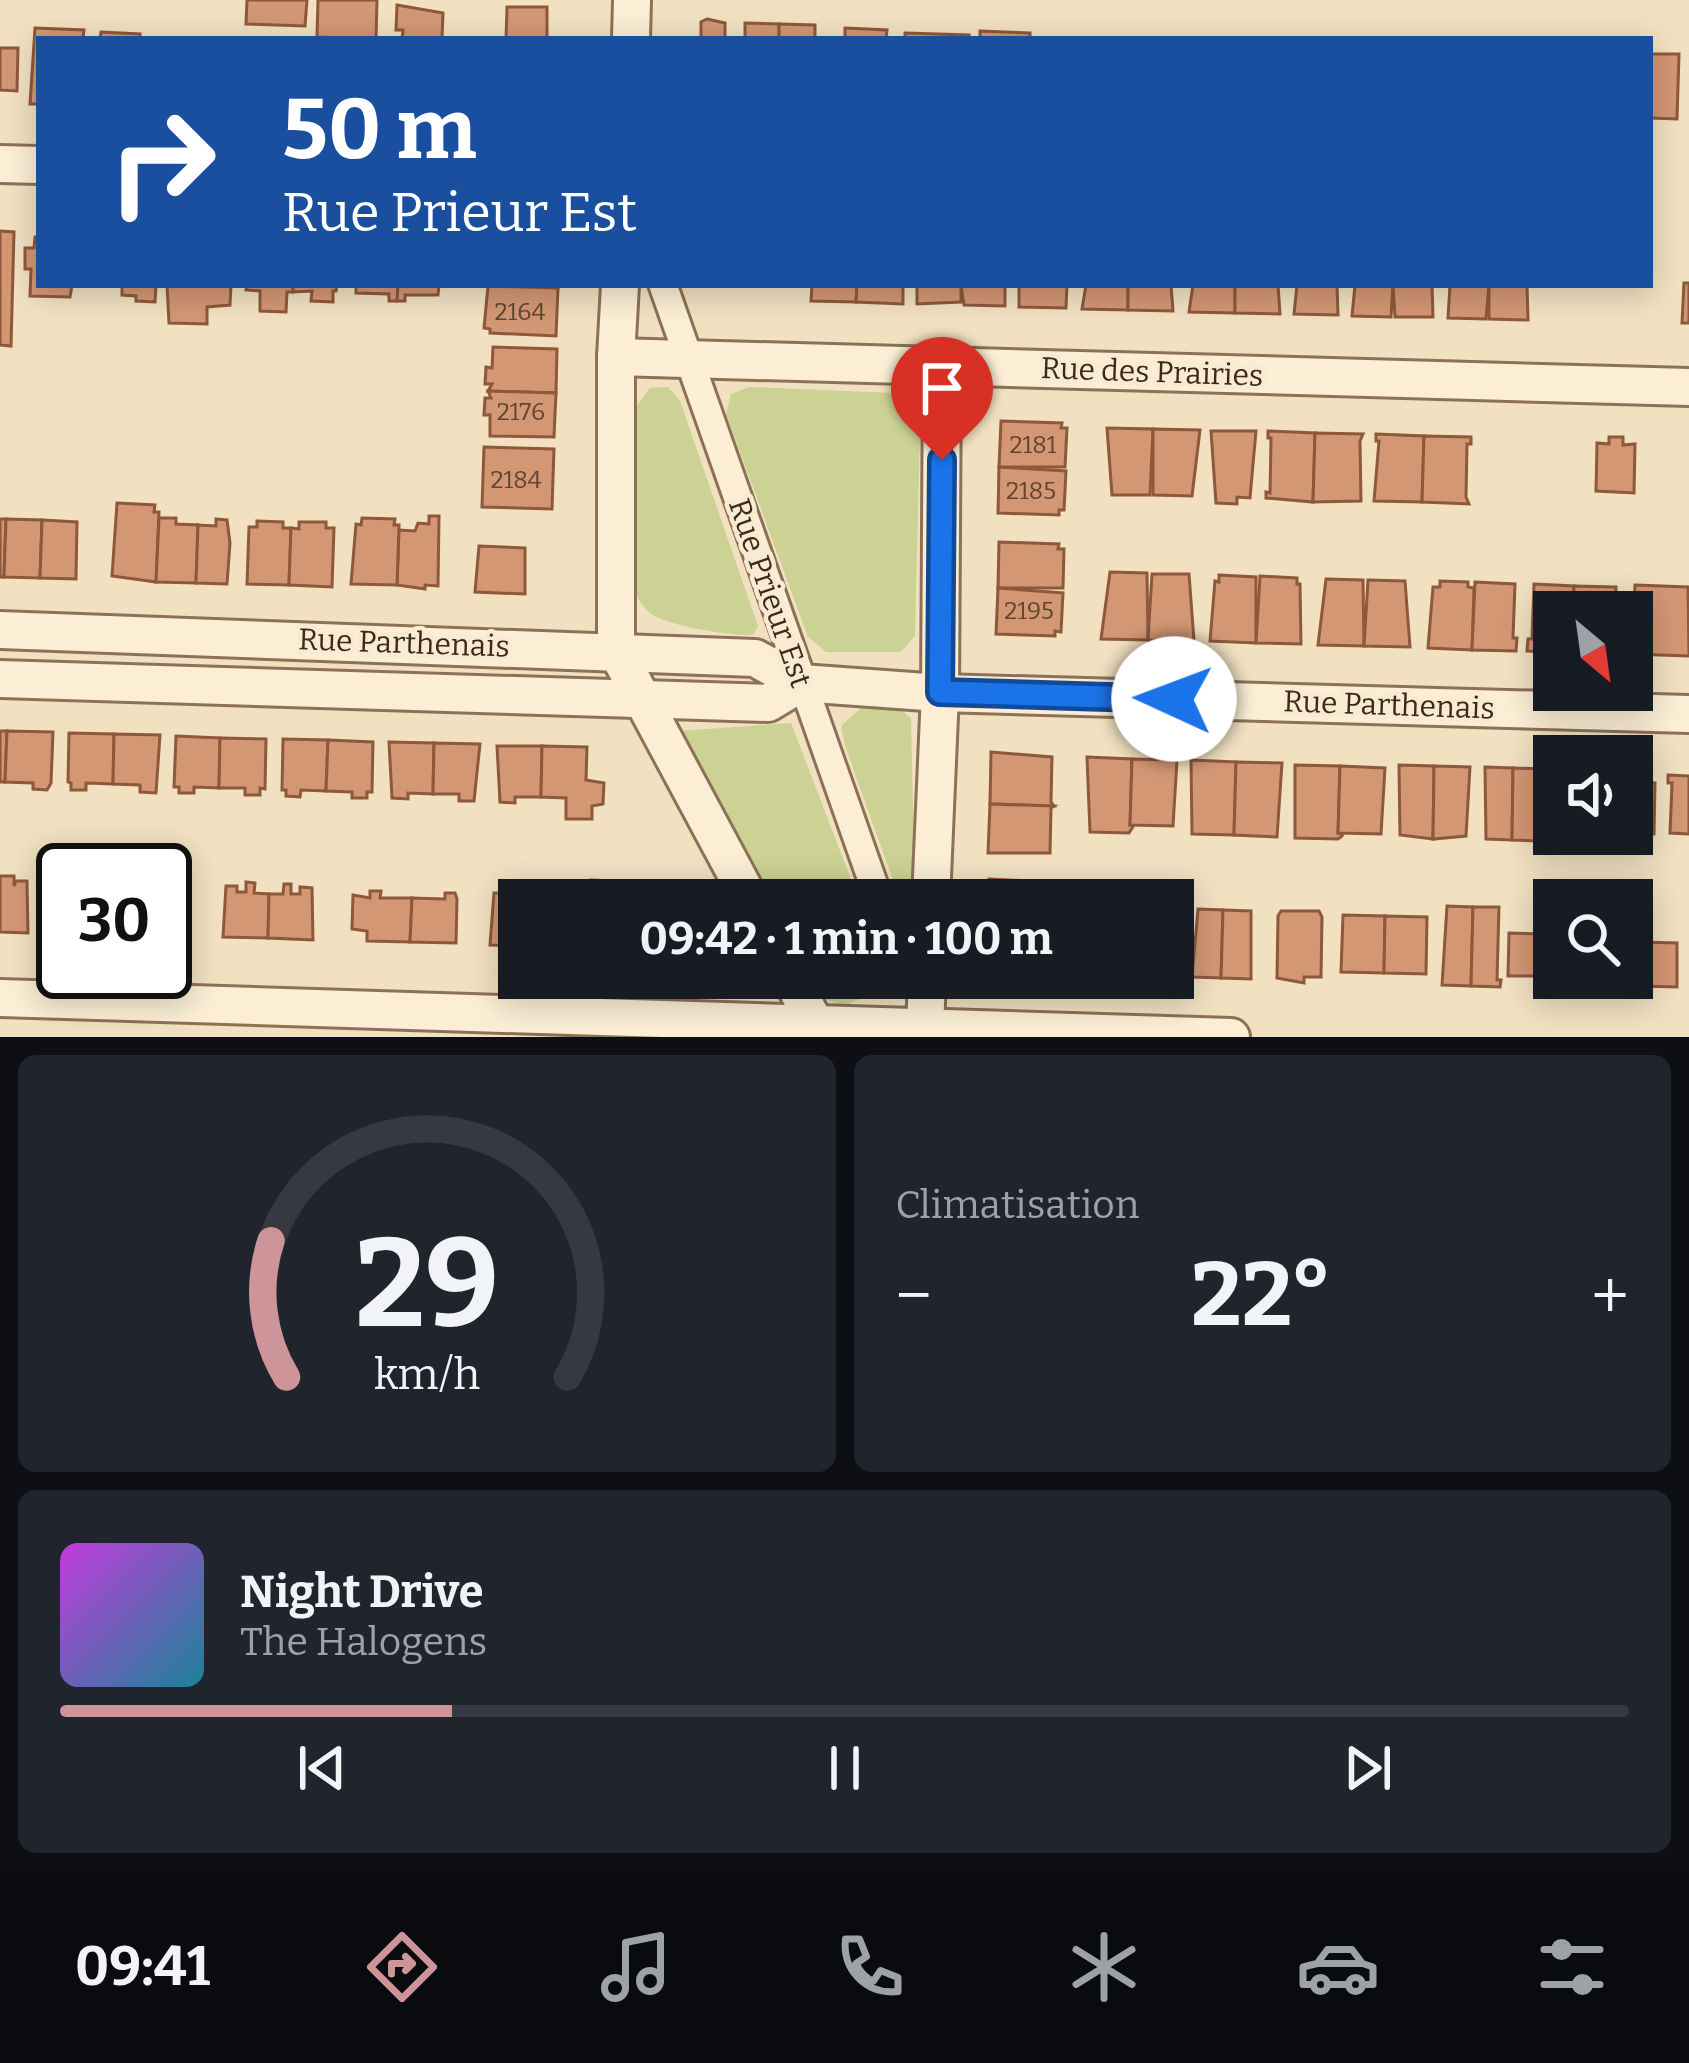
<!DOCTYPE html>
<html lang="fr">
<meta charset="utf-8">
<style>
body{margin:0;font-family:Bitter,serif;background:#20242c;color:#f1f3f6;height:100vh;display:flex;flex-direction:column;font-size:45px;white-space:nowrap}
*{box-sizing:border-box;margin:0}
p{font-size:39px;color:#9ea1a6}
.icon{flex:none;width:66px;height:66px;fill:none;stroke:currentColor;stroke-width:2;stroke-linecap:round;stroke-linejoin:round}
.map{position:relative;height:1037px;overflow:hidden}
.details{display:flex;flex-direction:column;gap:18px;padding:18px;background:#0d0f14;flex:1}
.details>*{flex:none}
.banner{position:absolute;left:36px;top:36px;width:1617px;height:252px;border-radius:0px;box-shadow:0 6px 30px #0003;background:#1a4fa0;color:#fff;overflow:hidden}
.needle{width:78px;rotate:151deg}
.fabs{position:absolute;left:1533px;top:591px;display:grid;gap:24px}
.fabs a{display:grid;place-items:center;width:120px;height:120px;border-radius:0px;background:#171b24;box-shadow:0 6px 30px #0003;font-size:60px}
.speed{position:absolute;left:36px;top:843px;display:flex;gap:24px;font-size:60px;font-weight:700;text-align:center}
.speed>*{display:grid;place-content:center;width:156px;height:156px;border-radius:50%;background:#171b24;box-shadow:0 6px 30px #0003;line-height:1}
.speed .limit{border:6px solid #111;border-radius:18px;background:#fff;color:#111}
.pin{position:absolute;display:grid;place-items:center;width:102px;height:102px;color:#fff;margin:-123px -51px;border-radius:50% 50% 50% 0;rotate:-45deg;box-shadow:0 0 12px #0007}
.pin .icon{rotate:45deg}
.me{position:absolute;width:132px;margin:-66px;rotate:272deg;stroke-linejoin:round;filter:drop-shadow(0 0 9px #0008)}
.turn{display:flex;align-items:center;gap:42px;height:252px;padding:0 48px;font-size:54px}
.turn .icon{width:156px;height:156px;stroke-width:2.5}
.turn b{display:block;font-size:84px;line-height:102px}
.big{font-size:90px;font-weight:700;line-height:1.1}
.details .widget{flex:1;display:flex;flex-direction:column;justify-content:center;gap:18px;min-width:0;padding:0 42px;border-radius:18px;background:#20242c}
.details .dial{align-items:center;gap:0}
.dial svg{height:312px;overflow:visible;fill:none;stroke:#363941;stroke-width:7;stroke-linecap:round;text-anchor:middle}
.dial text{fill:#f1f3f6;stroke:none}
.song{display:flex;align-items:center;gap:36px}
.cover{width:144px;height:144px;border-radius:18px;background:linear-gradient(135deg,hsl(290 70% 55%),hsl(190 70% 35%))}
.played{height:12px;border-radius:6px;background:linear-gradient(90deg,#cd9599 25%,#363941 25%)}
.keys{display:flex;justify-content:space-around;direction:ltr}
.heat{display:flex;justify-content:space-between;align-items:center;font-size:66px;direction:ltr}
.details .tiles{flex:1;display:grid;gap:18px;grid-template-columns:1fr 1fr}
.widget:last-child{grid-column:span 2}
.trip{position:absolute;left:498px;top:879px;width:696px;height:120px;border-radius:0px;background:#171b24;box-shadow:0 6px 30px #0003;font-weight:700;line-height:120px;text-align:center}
.tabs{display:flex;height:192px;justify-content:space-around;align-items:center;background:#090b0e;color:#9ea1a6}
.tabs .icon{width:84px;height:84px}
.tabs .selected{color:#cd9599}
.tabs b{font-size:54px;color:#f1f3f6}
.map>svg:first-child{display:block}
</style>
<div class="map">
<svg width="1689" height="1037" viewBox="0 0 1689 1037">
<rect width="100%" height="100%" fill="#f1e1c1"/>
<g fill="#ccd194">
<path d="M668,387L680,401L758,626L753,635C730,636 667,626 650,613C639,604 636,594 632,580L636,407L650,388Z"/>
<polygon points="749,387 921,394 915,636 901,652 826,652 808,637 726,414 731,394"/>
<polygon points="892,703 911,718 915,900 900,900 845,746 841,726 862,707"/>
<polygon points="791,723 859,900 763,900 679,731"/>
<polygon points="802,978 881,978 863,997 844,1006 825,999"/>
</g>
<g fill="#d39774" stroke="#8e583b" stroke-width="3">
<polygon points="247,0 307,0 305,26 246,24"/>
<polygon points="318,0 377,0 376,39 317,37"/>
<polygon points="397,5 443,13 442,39 402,39 403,30 396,30"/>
<polygon points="507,7 547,7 547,39 506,39"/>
<polygon points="707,19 725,23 725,39 701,39 701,22"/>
<polygon points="745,23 779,24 779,39 745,39"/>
<polygon points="779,24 815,25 815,39 779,39"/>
<polygon points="35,28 84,30 83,39 39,39 39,104 30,104"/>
<polygon points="845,28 887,30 886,39 845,39"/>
<polygon points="980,31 1030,33 1030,39 980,39"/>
<polygon points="101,32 140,34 140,39 100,39"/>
<polygon points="905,33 969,35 969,39 905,39"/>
<polygon points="0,48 18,48 17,91 0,90"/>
<polygon points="1650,54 1679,54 1677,119 1650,118"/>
<polygon points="0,231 14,232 11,346 0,345"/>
<polygon points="35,237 39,237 39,285 72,285 70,297 30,296 31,269 25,269 25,248 34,248"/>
<polygon points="1684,283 1689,283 1689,323 1682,323"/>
<polygon points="122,285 156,285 155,302 136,301 136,296 122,295"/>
<polygon points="167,285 231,285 230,305 207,307 207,324 169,323"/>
<polygon points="247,285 293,285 293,292 287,292 286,312 260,311 260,291 246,290"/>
<polygon points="293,285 337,285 336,291 333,291 333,302 311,301 312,291 293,292"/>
<polygon points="356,285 398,285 397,301 389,301 389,294 356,293"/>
<polygon points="398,285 439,285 438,295 405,295 405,301 397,301"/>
<polygon points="488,285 558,285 558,288 488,286"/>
<polygon points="812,285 857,285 856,302 811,301"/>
<polygon points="857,285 903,285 903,304 856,302"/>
<polygon points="917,285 961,285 961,302 917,304"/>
<polygon points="961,285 1005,285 1005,306 964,305"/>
<polygon points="1019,285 1067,285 1066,308 1019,307"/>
<polygon points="1086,285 1128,285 1128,310 1082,309"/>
<polygon points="1128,285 1171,285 1173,311 1128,310"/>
<polygon points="1193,285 1235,285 1235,313 1189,312"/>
<polygon points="1235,285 1278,285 1280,314 1235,313"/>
<polygon points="1297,285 1337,285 1338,315 1294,314"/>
<polygon points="1355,285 1393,285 1391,317 1352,316"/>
<polygon points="1393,285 1432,285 1433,317 1395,317"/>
<polygon points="1450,285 1489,285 1486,319 1448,318"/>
<polygon points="1489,285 1527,285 1528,320 1489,319"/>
<polygon points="488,286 558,288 556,336 490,333 490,329 484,328"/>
<polygon points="493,347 557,349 556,393 488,391 492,384 485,384 486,367 492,368"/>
<polygon points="488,391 556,393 554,437 490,436 490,415 484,415 485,398 491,398"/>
<polygon points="1001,421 1062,423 1061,428 1067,428 1065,467 999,467"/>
<polygon points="1107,428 1153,429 1150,495 1112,495"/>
<polygon points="1153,429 1200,430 1192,496 1153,495"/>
<polygon points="1211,431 1256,431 1250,498 1237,497 1237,504 1216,503"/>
<polygon points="1268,431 1315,433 1313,502 1266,498 1266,492 1270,493 1271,438 1268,438"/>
<polygon points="1315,433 1363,434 1360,441 1361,501 1313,502"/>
<polygon points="1376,434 1424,436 1422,502 1374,501 1379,441 1376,441"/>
<polygon points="1424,436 1471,437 1471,444 1467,444 1466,497 1469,504 1422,502"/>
<polygon points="1609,437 1623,437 1623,445 1635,444 1634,493 1596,491 1597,443 1609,444"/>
<polygon points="484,447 554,449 552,509 482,507"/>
<polygon points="999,467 1066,471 1064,510 1059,510 1059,515 998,513"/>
<polygon points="117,503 155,505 154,512 159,512 156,582 112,576"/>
<polygon points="429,516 439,516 438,586 425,585 425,589 397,585 399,530 415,531 418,523 429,524"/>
<polygon points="159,518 176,518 176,524 198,525 196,583 156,582"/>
<polygon points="362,518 395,519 394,525 399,525 397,585 351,584 356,524 361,525"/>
<polygon points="0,519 6,519 4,577 0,577"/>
<polygon points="6,519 42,520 40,578 4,577"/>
<polygon points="216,519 227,520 230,543 227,584 196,583 198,525 216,526"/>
<polygon points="42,520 77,522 76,579 40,578"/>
<polygon points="257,521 283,522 283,528 291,528 289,585 247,584 249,527 257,527"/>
<polygon points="299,522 326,522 326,528 334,528 332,587 289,585 291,528 299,529"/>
<polygon points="999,542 1059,544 1058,549 1064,549 1063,588 998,588"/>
<polygon points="479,546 525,548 525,594 475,592"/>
<polygon points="1110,572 1147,573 1148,640 1101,639"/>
<polygon points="1152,574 1189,574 1194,641 1148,640"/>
<polygon points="1219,575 1256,577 1256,643 1210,641 1215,581 1219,582"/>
<polygon points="1260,576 1297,578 1297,584 1300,584 1301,644 1256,643"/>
<polygon points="1326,579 1363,580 1364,646 1318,645"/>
<polygon points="1368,580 1405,581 1410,647 1364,646"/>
<polygon points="1440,581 1468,582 1468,587 1474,588 1472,650 1428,648 1433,587 1440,587"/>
<polygon points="1475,582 1515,584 1513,638 1517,638 1516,651 1472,650"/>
<polygon points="1534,584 1574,586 1573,612 1554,612 1554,652 1527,651 1528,639 1532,639"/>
<polygon points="1635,585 1688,587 1689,656 1632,654"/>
<polygon points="1574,586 1616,587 1615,612 1573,612"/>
<polygon points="998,588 1063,593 1061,632 1055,631 1055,636 996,634"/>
<polygon points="0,731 7,731 5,782 0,782"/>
<polygon points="7,731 53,732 51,783 47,790 33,789 33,783 5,782"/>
<polygon points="69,733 114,734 113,784 86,783 86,790 71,790 71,783 68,782"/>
<polygon points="114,734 160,735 156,793 140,792 140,785 113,784"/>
<polygon points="176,736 220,738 219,788 194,787 194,793 179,793 179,787 174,787"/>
<polygon points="220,738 266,739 265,789 260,788 260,795 245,795 245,788 219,788"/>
<polygon points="283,739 328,740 326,791 301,790 300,797 286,796 286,790 282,790"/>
<polygon points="328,740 373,742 372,792 367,792 367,798 352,798 352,792 326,791"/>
<polygon points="389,742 434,743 433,794 408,793 408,799 392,798"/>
<polygon points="434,743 480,744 474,801 459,801 459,794 433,794"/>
<polygon points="497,746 542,746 541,797 515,797 515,803 500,802"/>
<polygon points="542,746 587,747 586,780 604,783 603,804 592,806 592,819 566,819 566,798 541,797"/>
<polygon points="991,752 1052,757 1051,802 1054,806 990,804"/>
<polygon points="1087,757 1132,759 1130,825 1134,825 1129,833 1090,832"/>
<polygon points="1132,759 1177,760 1173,826 1130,825"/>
<polygon points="1191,760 1236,762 1234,835 1192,834"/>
<polygon points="1236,762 1282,763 1277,837 1234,835"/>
<polygon points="1295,765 1340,766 1338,833 1343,833 1342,836 1338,839 1295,838"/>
<polygon points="1399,765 1434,766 1433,839 1400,835"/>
<polygon points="1340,766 1385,768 1381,834 1338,833"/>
<polygon points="1434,766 1470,767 1466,836 1433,839"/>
<polygon points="1485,767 1513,768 1512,840 1486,839"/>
<polygon points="1513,768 1544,769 1538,841 1512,840"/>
<polygon points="1668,775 1689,776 1689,834 1670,833 1672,783 1668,783"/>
<polygon points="1548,779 1554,780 1554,831 1546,831"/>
<polygon points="1632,782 1655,783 1654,834 1632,833"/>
<polygon points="990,804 1054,806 1051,808 1050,853 988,853"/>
<polygon points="0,876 14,876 14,886 16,881 27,881 28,933 0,932"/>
<polygon points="989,879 1050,882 1050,900 988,900"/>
<polygon points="591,880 635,882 635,900 590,900"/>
<polygon points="246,882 255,883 254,893 269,894 268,938 223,937 226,886 237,886 237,892 246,892"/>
<polygon points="165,884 172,890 170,936 165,936"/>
<polygon points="284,884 291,884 291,894 300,894 300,887 312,888 313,940 268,938 269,894 283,894"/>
<polygon points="552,885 583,886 583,900 551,900"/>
<polygon points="370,891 381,891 380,898 412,898 410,942 367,941 367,931 352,929 353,895 370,898"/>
<polygon points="445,893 455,893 457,899 456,943 410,942 412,898 445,899"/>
<polygon points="494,893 505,893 505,899 533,900 519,900 519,946 490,945"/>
<polygon points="1447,906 1473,907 1471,986 1442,985"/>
<polygon points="1473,907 1499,907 1497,980 1501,980 1500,987 1471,986"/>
<polygon points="1198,909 1223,910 1221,978 1192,977"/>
<polygon points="1223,910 1251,911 1251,979 1221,978"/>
<polygon points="1281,911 1319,911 1322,917 1321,977 1304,977 1304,983 1277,978 1278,916"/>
<polygon points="1173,912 1178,912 1176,972 1173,971"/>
<polygon points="1343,915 1385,916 1384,973 1341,972"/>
<polygon points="1385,916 1427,917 1426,974 1384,973"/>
<polygon points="1509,933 1544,934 1543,976 1508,976"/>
<polygon points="1639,942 1677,943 1677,987 1638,986"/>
<polygon points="1562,978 1604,978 1604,985 1590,985 1590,991 1574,990 1574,984 1562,984"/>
</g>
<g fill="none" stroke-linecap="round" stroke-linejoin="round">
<g stroke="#8d7157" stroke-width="33">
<polyline id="pedestrian" points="663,285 879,900"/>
</g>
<g stroke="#8d7157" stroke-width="42">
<g id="minor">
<polyline points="631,39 632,0"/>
<polyline points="0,164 39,165"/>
<polyline points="620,285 616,357 616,650 750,900"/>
<polyline points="616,357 1689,387"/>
<polyline points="0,630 755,658 801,683 940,693 1689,714"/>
<polyline points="0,679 768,703 801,683"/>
<polyline points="931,900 940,693 942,367"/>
<polyline points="791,978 822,1037"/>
<polyline points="0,998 1231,1037"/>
<polyline points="925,1029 927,978"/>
</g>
</g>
<use href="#pedestrian" stroke="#fbeed5" stroke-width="27"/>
<use href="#minor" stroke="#fbeed5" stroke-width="36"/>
</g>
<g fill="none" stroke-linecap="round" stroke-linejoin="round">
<g stroke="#114b97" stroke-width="30">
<polyline id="route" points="942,460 940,692 1174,699"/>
</g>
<use href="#route" stroke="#1a73e8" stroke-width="21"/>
</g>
<g text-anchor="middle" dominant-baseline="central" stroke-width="9" stroke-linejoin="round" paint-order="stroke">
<g font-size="24" fill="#614532">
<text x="520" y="312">2164</text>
<text x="521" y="412">2176</text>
<text x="1033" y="445">2181</text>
<text x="516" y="480">2184</text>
<text x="1031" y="491">2185</text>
<text x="1029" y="611">2195</text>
</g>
<g font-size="30" fill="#3b2a1c" stroke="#f8ebd1">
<text transform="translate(1152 372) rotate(2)">Rue des Prairies</text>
<text transform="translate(770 593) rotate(71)">Rue Prieur Est</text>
<text transform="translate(404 643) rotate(2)">Rue Parthenais</text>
<text transform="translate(1389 705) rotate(2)">Rue Parthenais</text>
</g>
</g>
</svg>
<div class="fabs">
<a><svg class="needle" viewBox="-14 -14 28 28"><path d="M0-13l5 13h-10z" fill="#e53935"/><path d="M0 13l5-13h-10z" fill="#9ea1a6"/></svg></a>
<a><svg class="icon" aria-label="sound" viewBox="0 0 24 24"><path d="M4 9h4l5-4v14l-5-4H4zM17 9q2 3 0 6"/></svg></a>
<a><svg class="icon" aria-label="search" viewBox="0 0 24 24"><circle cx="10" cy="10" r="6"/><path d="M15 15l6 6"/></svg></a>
</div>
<div class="speed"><div class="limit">30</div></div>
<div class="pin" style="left:942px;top:460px;background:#d93025"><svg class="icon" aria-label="arrive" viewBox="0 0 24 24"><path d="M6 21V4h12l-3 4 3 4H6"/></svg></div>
<svg class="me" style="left:1174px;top:699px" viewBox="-20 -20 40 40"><circle r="19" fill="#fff"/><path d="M0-13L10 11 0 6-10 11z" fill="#1a73e8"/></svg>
<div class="trip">09:42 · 1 min · 100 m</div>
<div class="banner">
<div class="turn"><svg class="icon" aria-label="right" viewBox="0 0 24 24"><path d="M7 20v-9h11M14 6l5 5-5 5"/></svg><div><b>50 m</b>Rue Prieur Est</div></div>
</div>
</div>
<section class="details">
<div class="tiles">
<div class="widget dial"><svg viewBox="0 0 100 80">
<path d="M14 69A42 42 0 1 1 86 69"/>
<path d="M14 69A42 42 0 0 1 10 34" stroke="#cd9599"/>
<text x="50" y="56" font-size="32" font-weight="700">29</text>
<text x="50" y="72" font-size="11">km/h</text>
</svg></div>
<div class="widget"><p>Climatisation</p>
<div class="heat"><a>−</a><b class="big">22°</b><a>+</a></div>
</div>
<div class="widget">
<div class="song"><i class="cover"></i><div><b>Night Drive</b><p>The Halogens</p></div></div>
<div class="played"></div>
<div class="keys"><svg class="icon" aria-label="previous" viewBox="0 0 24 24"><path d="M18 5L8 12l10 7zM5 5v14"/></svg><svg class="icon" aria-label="pause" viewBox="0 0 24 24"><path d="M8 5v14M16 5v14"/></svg><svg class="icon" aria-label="next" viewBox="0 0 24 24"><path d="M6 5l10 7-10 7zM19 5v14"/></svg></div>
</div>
</div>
</section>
<nav class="tabs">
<b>09:41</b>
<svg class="icon selected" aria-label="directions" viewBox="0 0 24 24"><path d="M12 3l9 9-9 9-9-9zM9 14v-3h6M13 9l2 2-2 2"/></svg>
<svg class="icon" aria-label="music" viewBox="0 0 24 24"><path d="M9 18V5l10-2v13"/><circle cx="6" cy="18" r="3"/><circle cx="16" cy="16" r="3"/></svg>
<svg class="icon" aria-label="phone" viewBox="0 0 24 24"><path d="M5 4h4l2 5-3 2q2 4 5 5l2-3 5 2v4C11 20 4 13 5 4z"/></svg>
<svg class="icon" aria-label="climate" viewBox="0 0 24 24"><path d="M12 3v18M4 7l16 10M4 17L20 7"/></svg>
<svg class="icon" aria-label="car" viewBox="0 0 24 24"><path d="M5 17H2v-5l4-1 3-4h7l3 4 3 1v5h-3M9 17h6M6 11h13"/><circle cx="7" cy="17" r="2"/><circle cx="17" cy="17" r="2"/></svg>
<svg class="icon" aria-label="filters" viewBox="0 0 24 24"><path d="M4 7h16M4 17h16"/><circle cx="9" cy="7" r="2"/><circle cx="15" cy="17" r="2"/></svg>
</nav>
